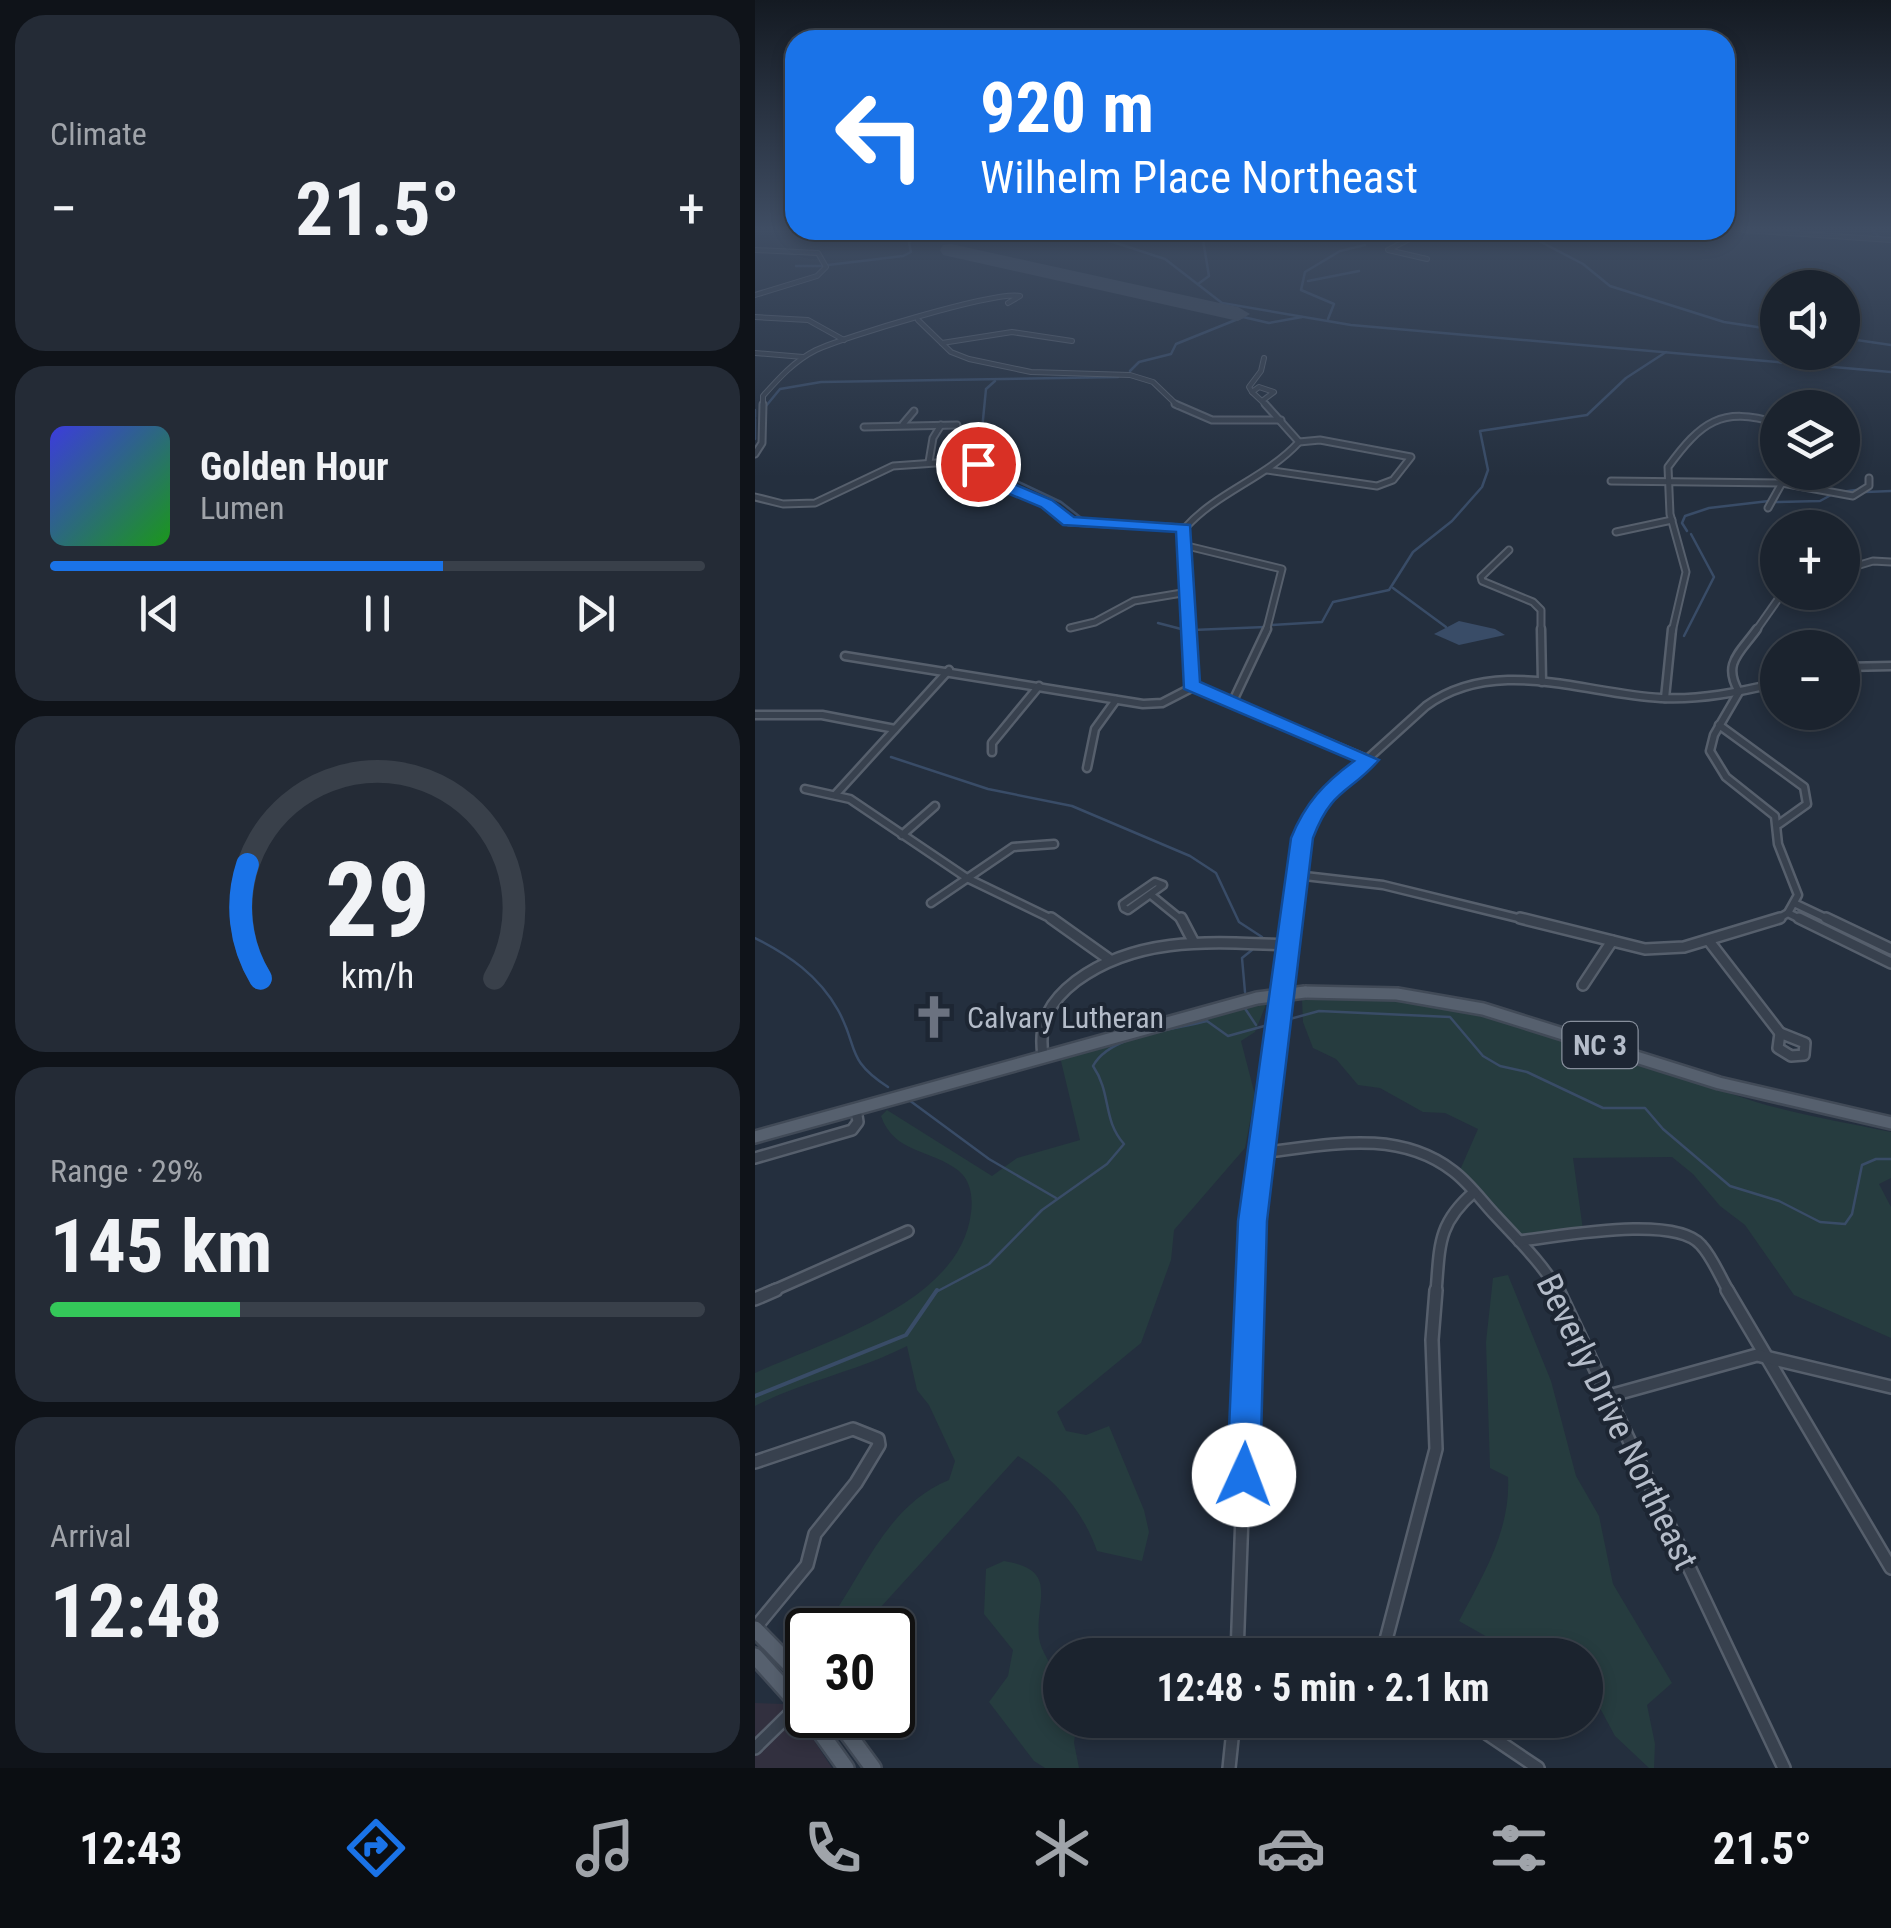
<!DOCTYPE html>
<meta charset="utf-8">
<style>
body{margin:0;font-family:"Roboto Condensed",sans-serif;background:#242b36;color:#f1f3f6;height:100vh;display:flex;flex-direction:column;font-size:38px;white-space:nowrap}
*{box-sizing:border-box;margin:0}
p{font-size:32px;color:#a0a4aa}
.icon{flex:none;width:55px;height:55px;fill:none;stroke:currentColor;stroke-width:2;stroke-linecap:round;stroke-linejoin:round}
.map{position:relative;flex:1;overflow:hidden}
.sheet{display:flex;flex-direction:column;gap:15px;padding:15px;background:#0f1319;width:755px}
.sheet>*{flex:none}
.banner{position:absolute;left:30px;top:30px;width:950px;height:210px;border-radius:30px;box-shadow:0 5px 15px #0003,0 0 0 2px #39404a;background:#1a73e8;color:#fff;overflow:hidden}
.fabs{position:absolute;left:1005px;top:270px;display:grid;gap:20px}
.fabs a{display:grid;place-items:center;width:100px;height:100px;border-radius:50%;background:#1b232e;box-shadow:0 5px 15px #0003,0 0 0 2px #39404a;font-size:50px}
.speed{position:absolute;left:30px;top:1608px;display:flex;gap:20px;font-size:50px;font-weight:700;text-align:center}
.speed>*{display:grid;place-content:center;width:130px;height:130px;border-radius:50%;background:#1b232e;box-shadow:0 5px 15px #0003,0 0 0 2px #39404a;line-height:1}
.speed .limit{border:5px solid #111;border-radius:15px;background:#fff;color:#111}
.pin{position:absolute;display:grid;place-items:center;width:85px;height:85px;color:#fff;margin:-42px;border:5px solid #fff;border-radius:50%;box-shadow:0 2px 10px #0007}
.me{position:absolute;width:110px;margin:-55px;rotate:2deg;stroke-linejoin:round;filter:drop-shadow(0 0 8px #0008)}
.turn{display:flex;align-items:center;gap:35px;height:210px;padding:0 30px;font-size:45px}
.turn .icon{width:130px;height:130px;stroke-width:2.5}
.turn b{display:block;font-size:70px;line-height:85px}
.big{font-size:75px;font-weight:700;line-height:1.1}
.sheet .tile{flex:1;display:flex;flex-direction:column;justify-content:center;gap:15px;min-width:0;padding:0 35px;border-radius:30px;background:#242b36}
.sheet .dial{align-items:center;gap:0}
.dial svg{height:260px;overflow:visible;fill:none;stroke:#39404a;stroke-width:7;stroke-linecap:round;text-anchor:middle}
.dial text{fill:#f1f3f6;stroke:none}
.song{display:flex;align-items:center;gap:30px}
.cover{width:120px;height:120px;border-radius:15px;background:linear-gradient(135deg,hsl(240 70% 55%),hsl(120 70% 35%))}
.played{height:10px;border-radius:5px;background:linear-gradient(90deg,#1a73e8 60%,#39404a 60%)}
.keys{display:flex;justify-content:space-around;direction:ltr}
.heat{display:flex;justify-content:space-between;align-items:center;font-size:55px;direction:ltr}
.charge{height:15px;border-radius:8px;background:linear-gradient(90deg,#34c759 29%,#39404a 0)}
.trip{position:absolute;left:288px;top:1638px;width:560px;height:100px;border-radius:50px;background:#1b232e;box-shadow:0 5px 15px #0003,0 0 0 2px #39404a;font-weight:700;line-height:100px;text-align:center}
.dock{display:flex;height:160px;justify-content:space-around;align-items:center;background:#0b0e12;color:#a0a4aa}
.dock .icon{width:70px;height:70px}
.dock .active{color:#1a73e8}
.dock b{font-size:45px;color:#f1f3f6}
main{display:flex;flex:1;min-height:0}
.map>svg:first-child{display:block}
</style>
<main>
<section class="sheet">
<div class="tile"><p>Climate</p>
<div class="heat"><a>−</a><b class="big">21.5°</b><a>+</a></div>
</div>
<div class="tile">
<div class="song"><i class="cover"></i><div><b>Golden Hour</b><p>Lumen</p></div></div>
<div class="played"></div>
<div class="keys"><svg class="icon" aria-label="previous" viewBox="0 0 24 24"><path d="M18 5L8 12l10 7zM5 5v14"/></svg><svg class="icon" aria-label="pause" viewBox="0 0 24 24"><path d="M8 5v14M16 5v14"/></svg><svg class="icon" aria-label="next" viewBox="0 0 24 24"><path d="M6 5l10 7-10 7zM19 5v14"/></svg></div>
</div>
<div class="tile dial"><svg viewBox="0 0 100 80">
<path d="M14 69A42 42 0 1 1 86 69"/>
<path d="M14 69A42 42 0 0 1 10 34" stroke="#1a73e8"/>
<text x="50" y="56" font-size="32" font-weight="700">29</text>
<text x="50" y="72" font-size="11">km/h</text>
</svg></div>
<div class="tile"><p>Range · 29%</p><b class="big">145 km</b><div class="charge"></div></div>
<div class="tile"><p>Arrival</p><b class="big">12:48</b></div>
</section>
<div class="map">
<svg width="1136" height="1768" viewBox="0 0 1136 1768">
<rect width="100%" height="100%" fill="#242f3e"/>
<polygon fill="#32303f" points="0,1703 29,1704 43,1726 53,1731 77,1768 0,1768"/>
<g fill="#263c3f">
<path d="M587,998C731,1001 865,1059 1001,1102C1045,1115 1091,1123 1136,1132V1178L1124,1184L1136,1207V1338L1039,1295L990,1225L965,1206L938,1174L917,1157L818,1158L828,1230L765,1234L705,1170L723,1129L690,1113L668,1112L625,1088L603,1085L581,1059L558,1048L548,1022L547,1000Z"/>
<path d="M512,1002L500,1032L486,1041L500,1095L490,1148L419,1230L416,1260L386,1343L302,1412L311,1431L331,1435L354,1426L389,1510L394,1532L387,1561L342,1551C328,1510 299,1478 263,1456L105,1630H67C108,1578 128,1507 194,1480L200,1461L174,1405L162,1390L152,1346C103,1371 49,1381 0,1406V1373C72,1340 205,1303 216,1213C218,1198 216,1181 204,1171C177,1149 139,1154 126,1116L132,1110L237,1176L262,1158L325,1140L305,1057Z"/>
<path d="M753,1275L796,1381L821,1476L844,1516L858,1584L917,1683L892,1705L900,1744L899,1768H894L860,1736L838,1695L830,1688V1655H764L704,1621C728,1575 756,1530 753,1477L735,1468L731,1342L738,1278Z"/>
<path d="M249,1561C305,1570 280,1600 284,1638C286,1653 299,1667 304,1681C307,1692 305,1708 305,1720H322L319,1743L324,1768H290L279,1761L234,1702L253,1676L258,1650L229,1614L231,1569Z"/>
</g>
<polygon fill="#394c67" points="704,621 740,629 750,635 704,645 679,634"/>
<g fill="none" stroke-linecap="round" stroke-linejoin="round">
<g stroke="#394c67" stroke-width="2.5">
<polyline points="166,230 306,234 358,242 410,259 467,303 596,325 1136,372"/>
<polyline points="763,230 828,264 855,286 969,322 1022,330"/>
<polyline points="1117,230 1126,239"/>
<polyline points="343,239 348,230"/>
<polyline points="73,265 148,256 156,252 154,243 158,239 192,233"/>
<polyline points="41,266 68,266"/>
<polyline points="553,281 604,271"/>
<polyline points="443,284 454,276 448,240 457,230"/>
<polyline points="573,319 579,304 546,290 550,272 585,251 610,245"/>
<polyline points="1088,338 1136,345"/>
<polyline points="375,371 384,362 416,354 421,344 488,317 514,323 547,317"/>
<polyline points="240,381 231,389 226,440 239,453 245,473 306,502 329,520"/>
<polyline points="11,406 25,389 66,382 363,377"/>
<polyline points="0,410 0,417"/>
<polyline points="0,419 0,439"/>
<polyline points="1086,492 1101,490"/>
<polyline points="1111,492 1136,491"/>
<polyline points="1021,502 1065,501 1076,495"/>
<polyline points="932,531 927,523 930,516 954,508 1014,501"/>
<polyline points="638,588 691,627"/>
<polyline points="403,623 430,630"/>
<polyline points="517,625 567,622 578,602 634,590 658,552 697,521 727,487 733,470 725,431 832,415 871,378 911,352"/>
<polyline points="438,630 510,627"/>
<polyline points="929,636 959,577 936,534"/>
<polyline points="136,757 233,789 317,806 435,856 461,873 484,922 507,937"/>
<path d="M0,938C34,955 64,976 83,1010C104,1048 90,1059 133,1087"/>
<polyline points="490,992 487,958 497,950"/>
<polyline points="489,1007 501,1025"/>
<polyline points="154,1100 234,1159 301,1198"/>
<path d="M181,1292L234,1264L287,1210L352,1164L369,1144C347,1119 357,1094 338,1066C355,1034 418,1030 452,1021L473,1036L564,1011L695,1017L728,1056L745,1066L772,1072L848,1108H890L908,1129L975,1186L1024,1201L1065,1222L1090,1224L1097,1214L1107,1165L1121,1159H1136"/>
</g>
<polyline stroke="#394c67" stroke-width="4" points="0,1396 151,1335 182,1290"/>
<polygon fill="#3f4a5a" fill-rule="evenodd" points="196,244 483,307 495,314 483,321 188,255 185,250 188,245"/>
<g stroke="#565f6c" stroke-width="6">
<g id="minor-far4">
<polyline points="672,230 633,250 672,259"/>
<polyline points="989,230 1136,240"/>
<polyline points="0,250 63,253 71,267 62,276 0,295"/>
<polyline points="0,317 53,320 89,340"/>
<polyline points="163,320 196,352 214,359 276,372 375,375 398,382 423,406"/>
<polyline points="187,343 257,332 317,341"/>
<polyline points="0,353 48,357"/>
<polyline points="497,392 494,387 506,371 509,358"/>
<polyline points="507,401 519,392 504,387 497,392 512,406"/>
<path d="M8,406V396C24,378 39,361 61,350C89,337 240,291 265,296L253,303"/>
</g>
</g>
<g stroke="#565f6c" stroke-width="9">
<g id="minor-far3">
<polyline points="420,404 457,420 526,420"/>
<polyline points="148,424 159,411"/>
<polyline points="109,427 202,425"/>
<polyline points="0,454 7,443 8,404"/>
<polyline points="174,462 178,438 186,425"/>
<polyline points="512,470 622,486 638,480 656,457 565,440 544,442"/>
<polyline points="856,481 1027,483 1098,496 1114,486 1114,478"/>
<polyline points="0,497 28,504 60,503 138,466 209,461 223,464 241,483 291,503 314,522 430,528"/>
<polyline points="1013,508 1033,472"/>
<polyline points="861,532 917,520"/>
<polyline points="428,545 527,569 511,632"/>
<polyline points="754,550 726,577 727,581 778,602 786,610 786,632"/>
<polyline points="1088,570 1118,561 1136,562"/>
<polyline points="315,628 340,622 379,601 433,592"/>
<path d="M433,632L430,528C462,492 511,478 544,442L510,404"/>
<path d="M917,632L931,572L915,514L913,467C946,422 966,406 1022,423"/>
<polyline points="1000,632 1028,592"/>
</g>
</g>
<g stroke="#565f6c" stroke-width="11">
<g id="minor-far2">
<polyline points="433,629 434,679 441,688 614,760"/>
<polyline points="786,629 787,682"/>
<path d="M1002,629C985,653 967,663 984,692L959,735L955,751L971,777L1020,816L1023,844L1043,895L1033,913L1019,921"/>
<polyline points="90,656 388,704 407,703 438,687"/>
<polyline points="1088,667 1136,666"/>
<polyline points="910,698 917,629"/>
<polyline points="478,701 512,629"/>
<polyline points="0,715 67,715 140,729"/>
<polyline points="964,725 1049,787 1052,804 1024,824"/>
<polyline points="237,752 237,743 284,686"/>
<polyline points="332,768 340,729 361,700"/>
<polyline points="50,789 95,799 212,878 301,921"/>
<polyline points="80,795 194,670"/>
<polyline points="147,835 180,806"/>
<polyline points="541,875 628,885 775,921"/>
<polygon points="400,882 408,885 373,910 369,908 368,904"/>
<polyline points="396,895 428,921"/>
<polyline points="176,903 258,847 299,844"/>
<polyline points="1041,904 1077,921"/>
<polyline points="1033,913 1049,921"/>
<path d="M535,921L546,850L565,802L671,706C741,655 829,694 906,698C946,700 984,692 1022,683"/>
</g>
</g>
<g stroke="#565f6c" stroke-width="14">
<g id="minor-far1">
<polyline points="296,918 355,960"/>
<polyline points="426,918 438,941"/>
<polyline points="765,918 890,949 929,947 1025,918"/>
<polyline points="1044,918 1136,963"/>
<polyline points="1071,918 1136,949"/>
<polyline points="954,941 1025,1033"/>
<polyline points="828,985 857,941"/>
<polygon points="1025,1033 1050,1043 1049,1055 1036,1056 1023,1048"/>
<path d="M288,1055C283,1022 295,1001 321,981C383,935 459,942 532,945"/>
<path d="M504,1153C569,1146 641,1127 698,1171C714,1183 726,1200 740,1215C763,1240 787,1263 804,1292"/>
<polyline points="0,1158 97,1130 103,1122 101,1109"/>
<path d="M764,1241C803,1237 919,1214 946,1245C958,1258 965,1277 974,1292"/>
<polyline points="15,1292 153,1231"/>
<polyline points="495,1292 497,1221 535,918"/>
<path d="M681,1292C685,1246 682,1224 719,1192"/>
</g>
</g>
<g stroke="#565f6c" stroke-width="16">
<g id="minor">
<polyline points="803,1290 1029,1768"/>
<polyline points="972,1290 1136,1568"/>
<polyline points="0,1299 21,1290"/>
<polyline points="854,1396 1002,1355 1136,1387"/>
<polyline points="0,1462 98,1429 123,1439 124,1445 101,1483 60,1534 52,1565 0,1628"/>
<polyline points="482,1655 495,1290"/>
<polyline points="627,1655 681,1449 677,1340 681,1290"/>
<polyline points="712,1720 783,1768"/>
<polyline points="0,1748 52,1697"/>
<polyline points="474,1768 479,1720"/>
</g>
</g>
<g stroke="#414a57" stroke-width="16">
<g id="major-far1">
<polyline points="550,992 642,994 728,1009 964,1083 1136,1123"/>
<polyline points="0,1137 502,998"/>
</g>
</g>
<g stroke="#414a57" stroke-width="20">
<g id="major">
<polyline points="0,1629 52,1682"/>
<polyline points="0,1656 52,1714"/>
<polyline points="53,1715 91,1768"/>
<polyline points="79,1715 118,1768"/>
</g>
</g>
<use href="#minor-far4" stroke="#38414e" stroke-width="4"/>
<use href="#minor-far3" stroke="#38414e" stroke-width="5"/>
<use href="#minor-far2" stroke="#38414e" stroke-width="6"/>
<use href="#minor-far1" stroke="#38414e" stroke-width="9"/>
<use href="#minor" stroke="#38414e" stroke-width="11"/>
<use href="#major-far1" stroke="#56606e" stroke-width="11"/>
<use href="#major" stroke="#56606e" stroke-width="15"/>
<g stroke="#414a57" stroke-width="16" stroke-linecap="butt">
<polyline id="major-bridge" points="502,998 550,992"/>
</g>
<use href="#major-bridge" stroke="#56606e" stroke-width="11"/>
</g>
<linearGradient id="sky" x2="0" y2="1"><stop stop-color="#141a22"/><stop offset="0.48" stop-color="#3f4d63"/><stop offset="1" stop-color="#3f4d63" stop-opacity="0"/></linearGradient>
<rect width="1136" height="477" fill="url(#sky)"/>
<path fill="#1a73e8" stroke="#114b97" stroke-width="2.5" d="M218,461H228L247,479L297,500L319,517L435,525L445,682L624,760C594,794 577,788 558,838L512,1221L505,1475L501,1486L489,1491L477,1486L472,1475L483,1221L536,838C550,803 569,783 599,761L429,689L421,532L308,525L286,507L235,486L218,468Z"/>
<defs>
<g id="church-bare" transform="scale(3.45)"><path d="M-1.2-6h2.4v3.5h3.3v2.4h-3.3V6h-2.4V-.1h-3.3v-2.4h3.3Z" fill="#6b7280" stroke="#1d2633" stroke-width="2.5" paint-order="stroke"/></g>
</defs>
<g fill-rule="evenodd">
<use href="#church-bare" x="179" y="1017"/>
</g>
<g text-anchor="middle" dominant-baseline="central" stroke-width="8" stroke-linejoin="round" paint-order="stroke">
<rect fill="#1d2633" stroke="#878f9c" stroke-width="2.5" x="807.5" y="1022" width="75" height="46" rx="8"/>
<g font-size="28" font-weight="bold" fill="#b4bcc9">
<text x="845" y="1045">NC 3</text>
</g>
<g font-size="30" fill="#b4bcc9" stroke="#1d2633" text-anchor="start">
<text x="212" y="1017">Calvary Lutheran</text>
</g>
<g font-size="35" fill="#b4bcc9" stroke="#1d2633">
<text transform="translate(862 1422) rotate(64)">Beverly Drive Northeast</text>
</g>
</g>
</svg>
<div class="fabs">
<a><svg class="icon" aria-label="sound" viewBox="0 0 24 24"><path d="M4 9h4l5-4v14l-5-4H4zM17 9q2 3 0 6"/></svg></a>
<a><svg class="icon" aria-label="layers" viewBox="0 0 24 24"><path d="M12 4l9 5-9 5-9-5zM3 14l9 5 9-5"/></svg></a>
<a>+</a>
<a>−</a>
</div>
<div class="speed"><div class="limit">30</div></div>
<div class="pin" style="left:223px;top:464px;background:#d93025"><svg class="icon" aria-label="arrive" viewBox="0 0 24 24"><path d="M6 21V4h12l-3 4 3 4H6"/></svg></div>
<svg class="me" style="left:489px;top:1475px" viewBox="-20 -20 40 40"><circle r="19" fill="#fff"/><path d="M0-13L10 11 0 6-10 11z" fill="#1a73e8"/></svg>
<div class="trip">12:48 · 5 min · 2.1 km</div>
<div class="banner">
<div class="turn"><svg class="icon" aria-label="left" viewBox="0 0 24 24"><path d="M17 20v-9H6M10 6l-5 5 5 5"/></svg><div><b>920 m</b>Wilhelm Place Northeast</div></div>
</div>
</div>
</main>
<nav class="dock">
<b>12:43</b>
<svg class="icon active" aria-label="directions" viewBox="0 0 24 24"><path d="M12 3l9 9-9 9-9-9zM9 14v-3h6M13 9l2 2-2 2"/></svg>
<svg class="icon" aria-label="music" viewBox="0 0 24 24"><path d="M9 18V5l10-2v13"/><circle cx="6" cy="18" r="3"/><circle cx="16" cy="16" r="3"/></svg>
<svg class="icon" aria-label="phone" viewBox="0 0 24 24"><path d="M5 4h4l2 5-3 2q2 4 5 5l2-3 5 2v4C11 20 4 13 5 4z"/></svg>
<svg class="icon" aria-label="climate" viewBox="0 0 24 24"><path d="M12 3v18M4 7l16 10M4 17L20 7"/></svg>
<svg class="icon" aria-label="car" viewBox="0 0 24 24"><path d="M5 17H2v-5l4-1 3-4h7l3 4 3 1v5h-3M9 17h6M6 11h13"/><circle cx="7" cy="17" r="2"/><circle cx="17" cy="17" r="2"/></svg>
<svg class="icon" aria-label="filters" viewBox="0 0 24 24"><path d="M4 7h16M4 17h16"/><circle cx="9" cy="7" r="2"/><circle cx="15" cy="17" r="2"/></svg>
<b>21.5°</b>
</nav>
